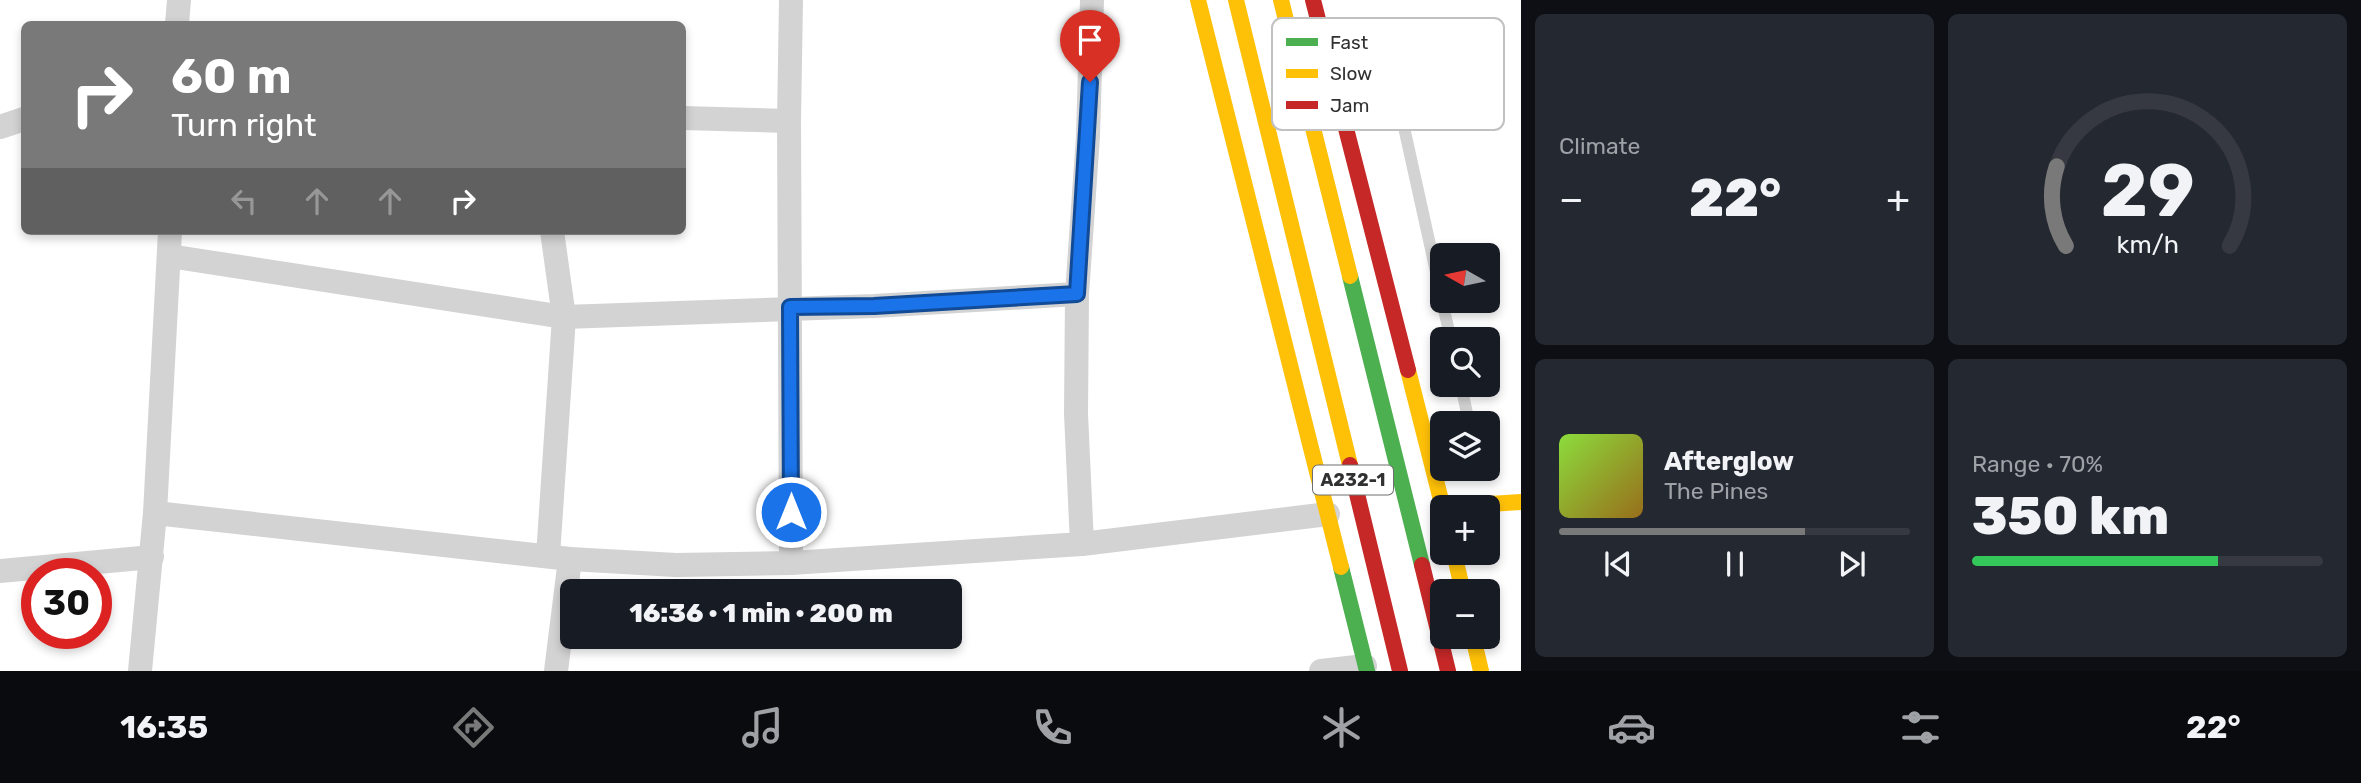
<!DOCTYPE html>
<meta charset="utf-8">
<style>
body{margin:0;font-family:Rubik,sans-serif;background:#242831;color:#f1f3f6;height:100vh;display:flex;flex-direction:column;font-size:26px;white-space:nowrap}
*{box-sizing:border-box;margin:0}
p{font-size:23px;color:#9ea1a6}
.icon{flex:none;width:38px;height:38px;fill:none;stroke:currentColor;stroke-width:2;stroke-linecap:round;stroke-linejoin:round}
.map{position:relative;flex:1;overflow:hidden}
.drawer{display:flex;flex-direction:column;gap:14px;padding:14px;background:#0d0f14;width:840px}
.drawer>*{flex:none}
.top-card{position:absolute;left:21px;top:21px;width:665px;height:214px;border-radius:10px;box-shadow:0 4px 10px #0003;background:#797979;color:#fff;overflow:hidden}
.needle{width:46px;rotate:279deg}
.buttons{position:absolute;left:1430px;top:243px;display:grid;gap:14px}
.buttons a{display:grid;place-items:center;width:70px;height:70px;border-radius:10px;background:#171b24;box-shadow:0 4px 10px #0003;font-size:35px}
.speed{position:absolute;left:21px;top:558px;display:flex;gap:14px;font-size:35px;font-weight:700;text-align:center}
.speed>*{display:grid;place-content:center;width:91px;height:91px;border-radius:50%;background:#171b24;box-shadow:0 4px 10px #0003;line-height:1}
.speed .limit{border:10px solid #d22;background:#fff;color:#111}
.pin{position:absolute;display:grid;place-items:center;width:60px;height:60px;color:#fff;margin:-72px -30px;border-radius:50% 50% 50% 0;rotate:-45deg;box-shadow:0 0 7px #0007}
.pin .icon{rotate:45deg}
.me{position:absolute;width:77px;margin:-38px;rotate:0deg;stroke-linejoin:round;filter:drop-shadow(0 0 5px #0008)}
.turn{display:flex;align-items:center;gap:24px;height:147px;padding:0 35px;font-size:32px}
.turn .icon{width:91px;height:91px;stroke-width:2.5}
.turn b{display:block;font-size:49px;line-height:60px}
.lanes{display:flex;align-items:center;height:66px;padding:0 35px;background:#0003;justify-content:center;gap:35px;direction:ltr}
.lanes .off{opacity:.35}
.big{font-size:52px;font-weight:800;line-height:1.1}
.drawer .widget{flex:1;display:flex;flex-direction:column;justify-content:center;gap:10px;min-width:0;padding:0 24px;border-radius:10px;background:#242831}
.drawer .dial{align-items:center;gap:0}
.dial svg{height:182px;overflow:visible;fill:none;stroke:#363941;stroke-width:7;stroke-linecap:round;text-anchor:middle}
.dial text{fill:#f1f3f6;stroke:none}
.song{display:flex;align-items:center;gap:21px}
.cover{width:84px;height:84px;border-radius:10px;background:linear-gradient(135deg,hsl(90 70% 55%),hsl(40 70% 35%))}
.played{height:7px;border-radius:4px;background:linear-gradient(90deg,#797979 70%,#363941 70%)}
.keys{display:flex;justify-content:space-around;direction:ltr}
.heat{display:flex;justify-content:space-between;align-items:center;font-size:38px;direction:ltr}
.charge{height:10px;border-radius:5px;background:linear-gradient(90deg,#34c759 70%,#363941 0)}
.drawer .tiles{flex:1;display:grid;gap:14px;grid-template-columns:repeat(2,1fr)}
.trip{position:absolute;left:560px;top:579px;width:402px;height:70px;border-radius:10px;background:#171b24;box-shadow:0 4px 10px #0003;font-weight:800;line-height:70px;text-align:center}
.tabs{display:flex;height:112px;justify-content:space-around;align-items:center;background:#090b0e;color:#9ea1a6}
.tabs .icon{width:49px;height:49px}
.tabs .current{color:#797979}
.tabs b{font-size:32px;color:#f1f3f6}
main{display:flex;flex:1;min-height:0}
.map>svg:first-child{display:block}
</style>
<main>
<div class="map">
<svg width="1521" height="671" viewBox="0 0 1521 671">
<rect width="100%" height="100%" fill="#fff"/>
<g fill="none" stroke-linecap="round" stroke-linejoin="round">
<g stroke="#d3d3d3" stroke-width="12">
<path d="M1327,41C1364,48 1378,45 1394,82L1442,299"/>
<polyline points="1442,301 1451,340"/>
<polyline points="1461,385 1468,418"/>
</g>
<g stroke="#d3d3d3" stroke-width="24">
<polyline points="177,24 179,0"/>
<polyline points="682,118 789,121"/>
<polyline points="0,127 24,119"/>
<polyline points="169,256 564,317 874,306 1077,294"/>
<polyline points="155,513 570,559 676,565 791,563 1082,544 1328,514"/>
<polyline points="1082,544 1076,414 1077,294 1088,136 1092,0"/>
<polyline points="548,556 564,317 552,231"/>
<polyline points="791,563 789,121 791,0"/>
<polyline points="0,571 152,557"/>
<polyline points="140,671 155,513 170,231"/>
<polyline points="556,671 570,559"/>
<polyline points="1321,671 1365,666"/>
</g>
<g stroke="#4caf50" stroke-width="16">
<polyline points="1350,276 1422,565"/>
<polyline points="1341,567 1367,671"/>
</g>
<g stroke="#ffc107" stroke-width="16">
<polyline points="1198,0 1341,567"/>
<polyline points="1236,0 1350,465"/>
<polyline points="1281,0 1350,276"/>
<polyline points="1408,370 1443,508"/>
<polyline points="1443,507 1521,502"/>
<polyline points="1454,553 1463,592"/>
<polyline points="1473,637 1481,671"/>
</g>
<g stroke="#c62828" stroke-width="16">
<polyline points="1313,0 1408,370"/>
<polyline points="1350,465 1400,671"/>
<polyline points="1422,565 1448,671"/>
</g>
</g>
<g fill="none" stroke-linecap="round" stroke-linejoin="round">
<g stroke="#114b97" stroke-width="18">
<polyline id="route" points="791,512 790,307 874,306 1077,294 1090,82"/>
</g>
<use href="#route" stroke="#1a73e8" stroke-width="12"/>
</g>
<g text-anchor="middle" dominant-baseline="central" stroke-width="7" stroke-linejoin="round" paint-order="stroke">
<rect fill="#fff" stroke="#6f6f6f" stroke-width="2" x="1313" y="465.5" width="80" height="29" rx="5"/>
<g font-size="18" font-weight="bold" fill="#313131">
<text x="1353" y="480">A232-1</text>
</g>
</g>
<rect x="1272" y="18" width="232" height="112" rx="10" fill="#fff" stroke="#c1c1c1" stroke-width="2"/>
<rect x="1286" y="38" width="32" height="8" fill="#4caf50"/>
<rect x="1286" y="69" width="32" height="9" fill="#ffc107"/>
<rect x="1286" y="101" width="32" height="8" fill="#c62828"/>
<g font-size="19" fill="#313131">
<text x="1330" y="49">Fast</text>
<text x="1330" y="80">Slow</text>
<text x="1330" y="112">Jam</text>
</g>
</svg>
<div class="buttons">
<a><svg class="needle" viewBox="-14 -14 28 28"><path d="M0-13l5 13h-10z" fill="#e53935"/><path d="M0 13l5-13h-10z" fill="#9ea1a6"/></svg></a>
<a><svg class="icon" aria-label="search" viewBox="0 0 24 24"><circle cx="10" cy="10" r="6"/><path d="M15 15l6 6"/></svg></a>
<a><svg class="icon" aria-label="layers" viewBox="0 0 24 24"><path d="M12 4l9 5-9 5-9-5zM3 14l9 5 9-5"/></svg></a>
<a>+</a>
<a>−</a>
</div>
<div class="speed"><div class="limit">30</div></div>
<div class="pin" style="left:1090px;top:82px;background:#d93025"><svg class="icon" aria-label="arrive" viewBox="0 0 24 24"><path d="M6 21V4h12l-3 4 3 4H6"/></svg></div>
<svg class="me" style="left:791px;top:512px" viewBox="-20 -20 40 40"><circle r="17" fill="#1a73e8" stroke="#fff" stroke-width="3"/><path d="M0-11L8 9 0 5-8 9z" fill="#fff"/></svg>
<div class="trip">16:36 · 1 min · 200 m</div>
<div class="top-card">
<div class="turn"><svg class="icon" aria-label="right" viewBox="0 0 24 24"><path d="M7 20v-9h11M14 6l5 5-5 5"/></svg><div><b>60 m</b>Turn right</div></div>
<div class="lanes"><svg class="icon off" aria-label="left" viewBox="0 0 24 24"><path d="M17 20v-9H6M10 6l-5 5 5 5"/></svg><svg class="icon off" aria-label="ahead" viewBox="0 0 24 24"><path d="M12 20V5M6 11l6-6 6 6"/></svg><svg class="icon off" aria-label="ahead" viewBox="0 0 24 24"><path d="M12 20V5M6 11l6-6 6 6"/></svg><svg class="icon" aria-label="right" viewBox="0 0 24 24"><path d="M7 20v-9h11M14 6l5 5-5 5"/></svg></div>
</div>
</div>
<section class="drawer">
<div class="tiles">
<div class="widget"><p>Climate</p>
<div class="heat"><a>−</a><b class="big">22°</b><a>+</a></div>
</div>
<div class="widget dial"><svg viewBox="0 0 100 80">
<path d="M14 69A42 42 0 1 1 86 69"/>
<path d="M14 69A42 42 0 0 1 10 34" stroke="#797979"/>
<text x="50" y="56" font-size="32" font-weight="700">29</text>
<text x="50" y="72" font-size="11">km/h</text>
</svg></div>
<div class="widget">
<div class="song"><i class="cover"></i><div><b>Afterglow</b><p>The Pines</p></div></div>
<div class="played"></div>
<div class="keys"><svg class="icon" aria-label="previous" viewBox="0 0 24 24"><path d="M18 5L8 12l10 7zM5 5v14"/></svg><svg class="icon" aria-label="pause" viewBox="0 0 24 24"><path d="M8 5v14M16 5v14"/></svg><svg class="icon" aria-label="next" viewBox="0 0 24 24"><path d="M6 5l10 7-10 7zM19 5v14"/></svg></div>
</div>
<div class="widget"><p>Range · 70%</p><b class="big">350 km</b><div class="charge"></div></div>
</div>
</section>
</main>
<nav class="tabs">
<b>16:35</b>
<svg class="icon current" aria-label="directions" viewBox="0 0 24 24"><path d="M12 3l9 9-9 9-9-9zM9 14v-3h6M13 9l2 2-2 2"/></svg>
<svg class="icon" aria-label="music" viewBox="0 0 24 24"><path d="M9 18V5l10-2v13"/><circle cx="6" cy="18" r="3"/><circle cx="16" cy="16" r="3"/></svg>
<svg class="icon" aria-label="phone" viewBox="0 0 24 24"><path d="M5 4h4l2 5-3 2q2 4 5 5l2-3 5 2v4C11 20 4 13 5 4z"/></svg>
<svg class="icon" aria-label="climate" viewBox="0 0 24 24"><path d="M12 3v18M4 7l16 10M4 17L20 7"/></svg>
<svg class="icon" aria-label="car" viewBox="0 0 24 24"><path d="M5 17H2v-5l4-1 3-4h7l3 4 3 1v5h-3M9 17h6M6 11h13"/><circle cx="7" cy="17" r="2"/><circle cx="17" cy="17" r="2"/></svg>
<svg class="icon" aria-label="filters" viewBox="0 0 24 24"><path d="M4 7h16M4 17h16"/><circle cx="9" cy="7" r="2"/><circle cx="15" cy="17" r="2"/></svg>
<b>22°</b>
</nav>
